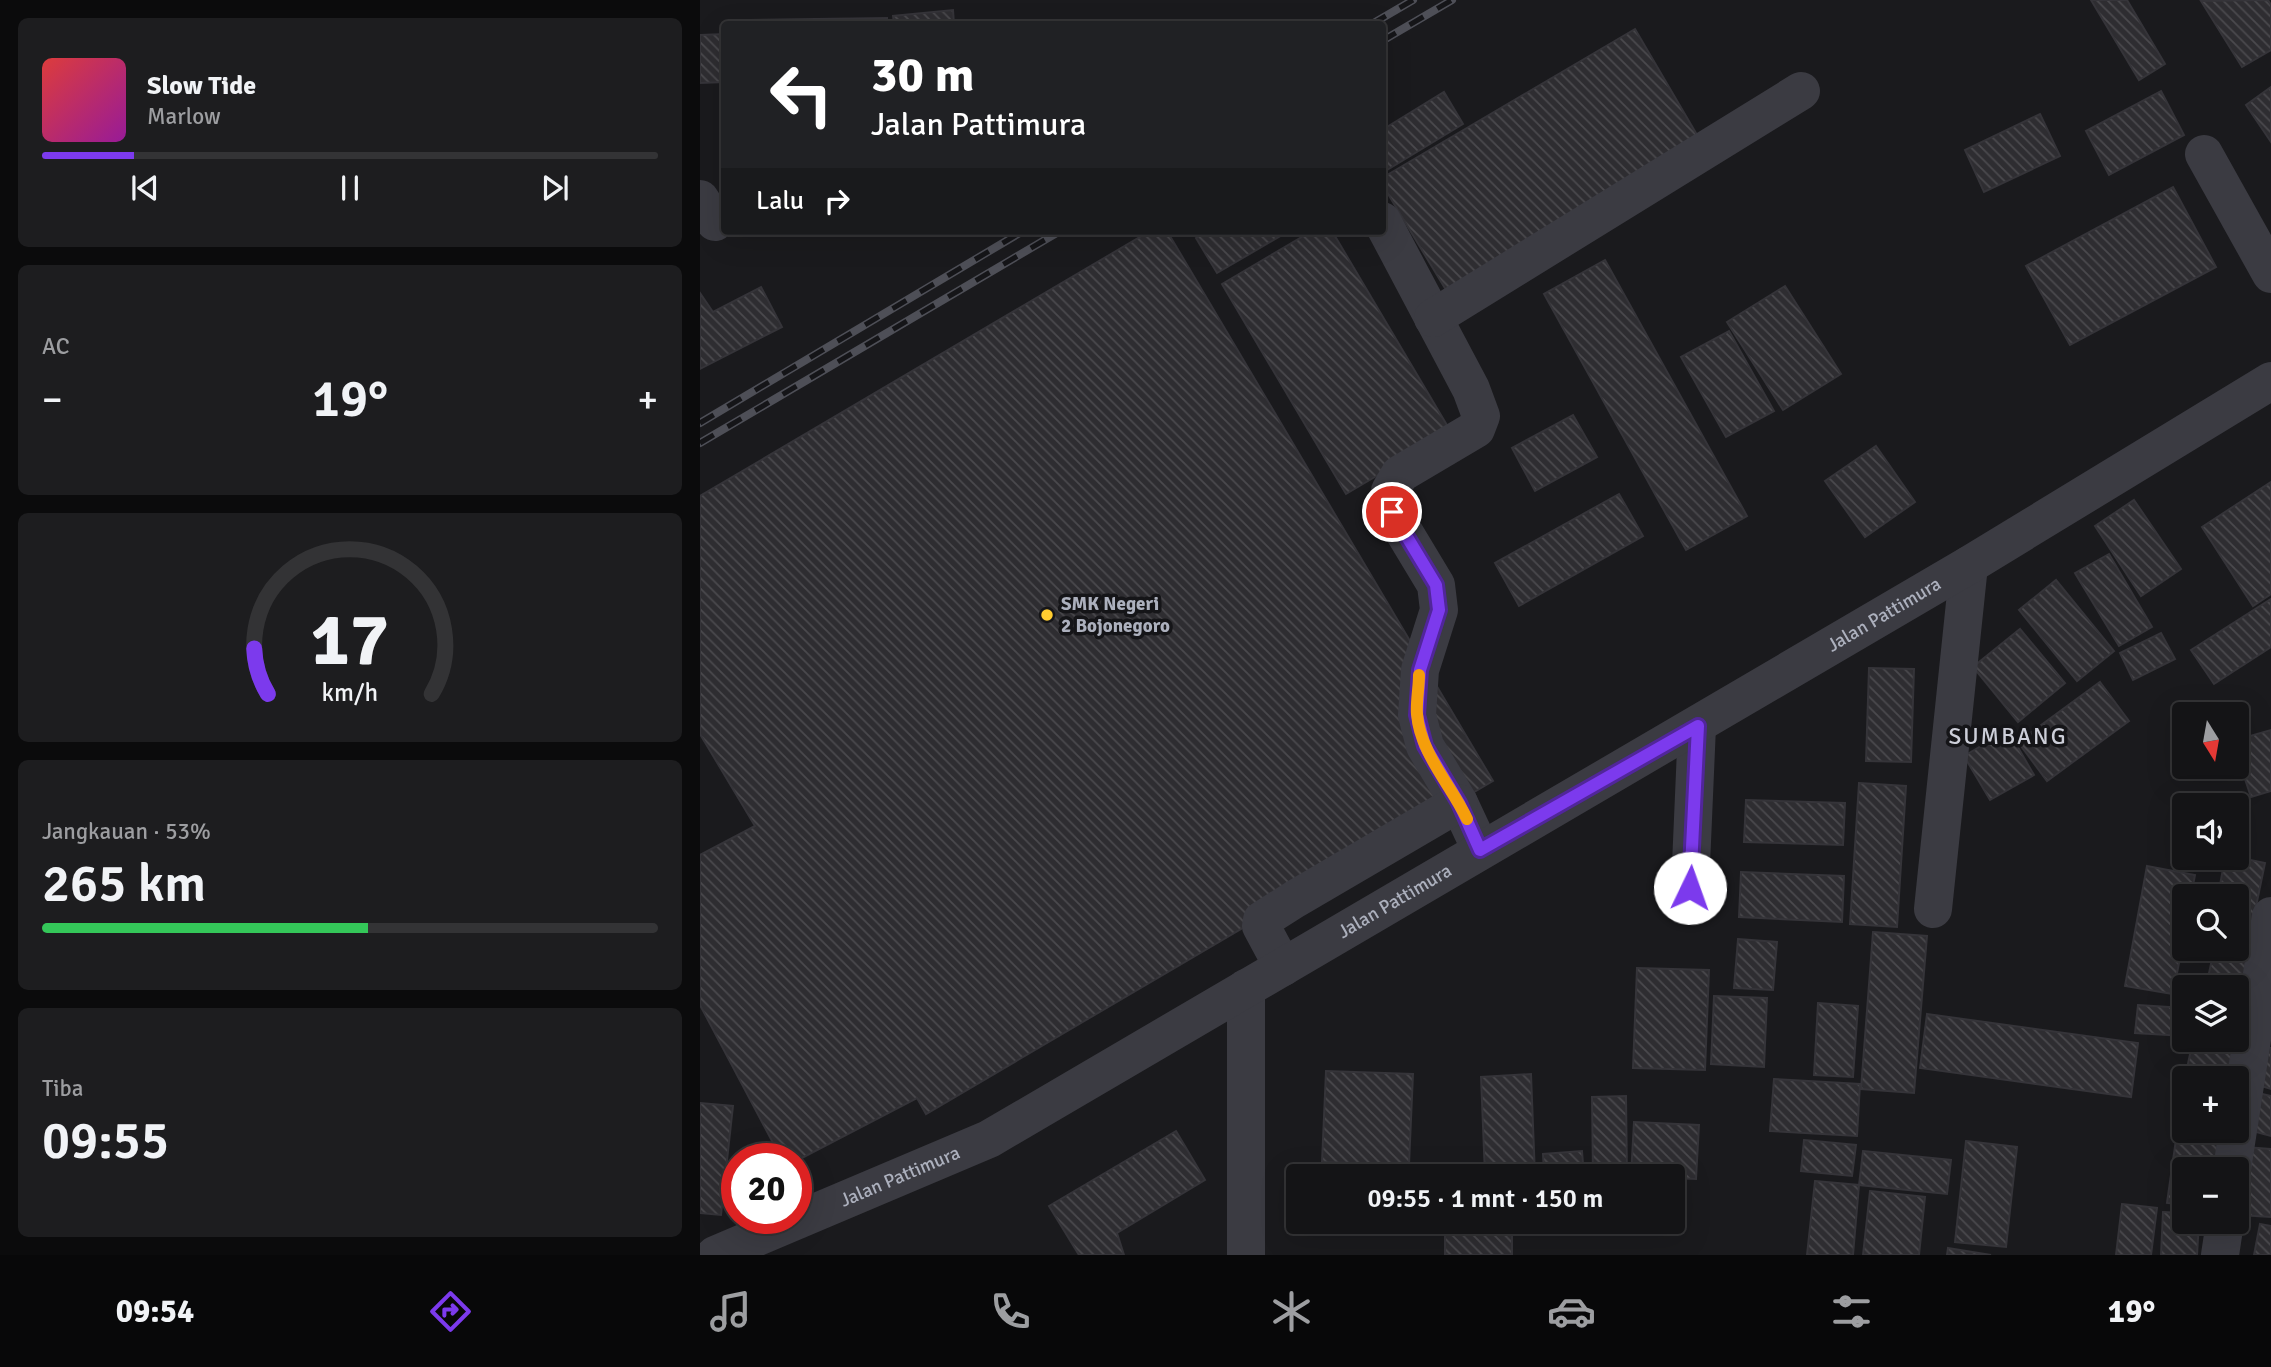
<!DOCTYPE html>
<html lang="id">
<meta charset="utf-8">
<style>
body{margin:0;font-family:Signika,sans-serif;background:#1d1d1f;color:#f1f3f6;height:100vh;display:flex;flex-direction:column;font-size:26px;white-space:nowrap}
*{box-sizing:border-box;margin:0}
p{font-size:23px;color:#9d9ea1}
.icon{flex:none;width:38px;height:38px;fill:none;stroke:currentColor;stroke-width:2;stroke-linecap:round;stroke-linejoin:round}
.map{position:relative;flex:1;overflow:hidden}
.sheet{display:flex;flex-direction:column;gap:18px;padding:18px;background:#0b0b0c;width:700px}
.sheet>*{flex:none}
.hud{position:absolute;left:21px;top:21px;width:665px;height:214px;border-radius:7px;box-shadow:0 7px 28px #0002,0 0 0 2px #333335;background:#202124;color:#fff;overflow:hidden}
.needle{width:46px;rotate:169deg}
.buttons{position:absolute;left:1472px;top:702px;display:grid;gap:14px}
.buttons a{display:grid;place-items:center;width:77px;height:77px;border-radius:7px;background:#141416;box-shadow:0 7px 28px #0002,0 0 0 2px #333335;font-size:35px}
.speed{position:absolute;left:21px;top:1143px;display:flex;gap:14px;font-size:35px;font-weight:700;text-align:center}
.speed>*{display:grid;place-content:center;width:91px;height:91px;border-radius:50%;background:#141416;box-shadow:0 7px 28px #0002,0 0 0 2px #333335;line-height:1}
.speed .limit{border:10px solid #d22;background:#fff;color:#111}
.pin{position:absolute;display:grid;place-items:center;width:60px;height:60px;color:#fff;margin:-30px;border:4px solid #fff;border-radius:50%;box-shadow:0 2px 7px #0007}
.me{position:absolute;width:77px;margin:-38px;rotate:3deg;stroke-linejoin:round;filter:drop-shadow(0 0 5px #0008)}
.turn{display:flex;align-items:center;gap:24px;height:147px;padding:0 35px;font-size:32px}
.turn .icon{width:91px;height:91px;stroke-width:2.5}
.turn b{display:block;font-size:49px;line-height:60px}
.then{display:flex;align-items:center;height:66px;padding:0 35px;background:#0003;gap:14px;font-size:26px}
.big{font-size:52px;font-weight:600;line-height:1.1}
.sheet .tile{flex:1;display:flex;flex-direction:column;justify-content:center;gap:10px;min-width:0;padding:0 24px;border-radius:10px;background:#1d1d1f}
.sheet .dial{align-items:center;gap:0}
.dial svg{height:182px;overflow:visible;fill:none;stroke:#333335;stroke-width:7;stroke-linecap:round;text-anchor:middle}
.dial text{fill:#f1f3f6;stroke:none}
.song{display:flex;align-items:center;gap:21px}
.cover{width:84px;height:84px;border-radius:10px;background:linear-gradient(135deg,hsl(0 70% 55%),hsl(300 70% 35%))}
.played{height:7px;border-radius:4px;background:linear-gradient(90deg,#7c3aed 15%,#333335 15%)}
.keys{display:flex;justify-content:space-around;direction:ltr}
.heat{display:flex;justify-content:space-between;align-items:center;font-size:38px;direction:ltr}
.charge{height:10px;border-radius:5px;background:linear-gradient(90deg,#34c759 53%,#333335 0)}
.trip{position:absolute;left:586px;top:1164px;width:399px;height:70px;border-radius:7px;background:#141416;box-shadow:0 7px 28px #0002,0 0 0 2px #333335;font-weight:600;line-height:70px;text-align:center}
.tab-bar{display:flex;height:112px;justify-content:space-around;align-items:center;background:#080809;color:#9d9ea1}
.tab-bar .icon{width:49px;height:49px}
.tab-bar .selected{color:#7c3aed}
.tab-bar b{font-size:32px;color:#f1f3f6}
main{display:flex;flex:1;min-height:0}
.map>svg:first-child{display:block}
</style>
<main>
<section class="sheet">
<div class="tile">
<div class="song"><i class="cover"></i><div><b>Slow Tide</b><p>Marlow</p></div></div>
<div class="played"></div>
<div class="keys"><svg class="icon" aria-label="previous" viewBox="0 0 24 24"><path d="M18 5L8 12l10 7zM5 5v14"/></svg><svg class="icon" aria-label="pause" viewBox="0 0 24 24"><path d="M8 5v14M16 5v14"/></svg><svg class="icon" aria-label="next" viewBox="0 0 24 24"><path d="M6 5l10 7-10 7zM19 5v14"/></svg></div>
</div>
<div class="tile"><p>AC</p>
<div class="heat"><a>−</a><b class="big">19°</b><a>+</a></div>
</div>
<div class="tile dial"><svg viewBox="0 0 100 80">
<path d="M14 69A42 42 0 1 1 86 69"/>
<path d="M14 69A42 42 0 0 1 8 49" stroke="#7c3aed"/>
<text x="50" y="56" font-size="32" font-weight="700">17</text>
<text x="50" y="72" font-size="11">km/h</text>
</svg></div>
<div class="tile"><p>Jangkauan · 53%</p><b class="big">265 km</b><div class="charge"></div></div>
<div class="tile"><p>Tiba</p><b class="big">09:55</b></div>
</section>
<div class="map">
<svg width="1571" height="1255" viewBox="0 0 1571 1255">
<defs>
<pattern id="building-back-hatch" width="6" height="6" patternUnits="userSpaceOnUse" patternTransform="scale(1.75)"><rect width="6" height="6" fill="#2e2d31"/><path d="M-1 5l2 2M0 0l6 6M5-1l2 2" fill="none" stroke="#4a494d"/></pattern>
</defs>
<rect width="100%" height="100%" fill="#1a1a1d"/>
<g fill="url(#building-back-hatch)" stroke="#353439" stroke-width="2">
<polygon points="1391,0 1427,0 1465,64 1439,80"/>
<polygon points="1568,0 1571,5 1571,50 1542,67 1501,1"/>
<polygon points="253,10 254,24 194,24 193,16"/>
<polygon points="187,18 187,24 50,24 50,20"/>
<polygon points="935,29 1000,140 746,290 682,184 682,178"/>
<polygon points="24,34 24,82 0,83 0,35"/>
<polygon points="1571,87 1571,142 1546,105"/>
<polygon points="1461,91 1484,135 1409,175 1386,131"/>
<polygon points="744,92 763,124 682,173 682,130"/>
<polygon points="1340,114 1360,156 1284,192 1265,150"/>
<polygon points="1473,187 1516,267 1370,345 1326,266"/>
<polygon points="450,231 467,231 793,781 226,1114 217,1098 96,1161 96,1158 81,1158 0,1005 0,855 55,826 0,734 0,496"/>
<polygon points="507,231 589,231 517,273 496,238"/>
<polygon points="612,231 632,231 751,432 646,494 522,284"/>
<polygon points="905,260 1047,516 986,550 844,294"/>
<polygon points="1085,286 1141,374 1083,410 1027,322"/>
<polygon points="61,287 82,327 0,369 0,293 13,312"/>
<polygon points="1029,331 1074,411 1026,437 981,357"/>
<polygon points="873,415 897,457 835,491 812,448"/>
<polygon points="1176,446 1215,502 1165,537 1125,481"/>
<polygon points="1571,482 1571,594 1553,606 1502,527"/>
<polygon points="919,494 943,536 819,606 795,563"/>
<polygon points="1434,500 1481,569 1441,596 1395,526"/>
<polygon points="1409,554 1452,627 1419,646 1375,573"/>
<polygon points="1356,580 1414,651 1377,681 1319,610"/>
<polygon points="1571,599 1571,647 1514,684 1491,650"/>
<polygon points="1320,629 1365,683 1318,722 1273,667"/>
<polygon points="1461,633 1475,659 1433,680 1420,653"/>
<polygon points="1169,668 1214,669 1211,762 1166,761"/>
<polygon points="1400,682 1429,721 1347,781 1318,742"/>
<polygon points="1308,730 1334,775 1290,800 1264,756"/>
<polygon points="1571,730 1571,791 1551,797 1536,752 1536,740"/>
<polygon points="1159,783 1206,786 1197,927 1150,924"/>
<polygon points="1046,800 1145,803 1143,845 1044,842"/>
<polygon points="1536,857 1565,863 1548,945 1536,943 1536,896 1518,896 1525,858"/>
<polygon points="1447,866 1495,875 1491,896 1484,896 1484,937 1473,994 1425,986"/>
<polygon points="1041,872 1144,876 1142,922 1039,917"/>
<polygon points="1173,932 1227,936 1214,1093 1161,1089"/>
<polygon points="1038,939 1077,942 1073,990 1034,988"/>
<polygon points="1514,950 1548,958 1540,997 1536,997 1536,987 1506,987"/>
<polygon points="937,968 1009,970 1005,1070 933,1068"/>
<polygon points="1014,996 1067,998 1064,1067 1011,1064"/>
<polygon points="1118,1003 1158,1006 1153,1077 1114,1075"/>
<polygon points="1438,1005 1484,1008 1484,1036 1435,1033"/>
<polygon points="1227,1014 1438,1043 1431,1097 1220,1068"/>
<polygon points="1493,1040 1535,1040 1526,1078 1510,1078 1486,1073"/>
<polygon points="1566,1047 1571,1048 1571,1089 1555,1084"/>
<polygon points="626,1071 713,1074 709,1165 622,1162"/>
<polygon points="831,1074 835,1176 785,1176 781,1077"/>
<polygon points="1074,1079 1160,1084 1157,1136 1070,1131"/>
<polygon points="1484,1083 1484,1130 1526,1130 1520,1169 1484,1169 1484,1205 1467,1203"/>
<polygon points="1554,1092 1571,1096 1571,1136 1545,1129"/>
<polygon points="926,1096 927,1176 893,1176 892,1097"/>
<polygon points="0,1103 33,1106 21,1215 0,1213"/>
<polygon points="934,1122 999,1125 996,1179 973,1178 973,1176 931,1176"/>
<polygon points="476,1131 505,1180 417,1233 424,1255 379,1255 349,1206"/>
<polygon points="1104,1140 1156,1145 1152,1176 1101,1171"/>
<polygon points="1266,1141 1317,1147 1306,1247 1255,1242"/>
<polygon points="1545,1147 1571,1149 1571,1217 1540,1215"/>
<polygon points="882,1151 884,1176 844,1176 843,1154"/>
<polygon points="1163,1151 1251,1160 1247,1194 1159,1185"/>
<polygon points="1115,1181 1159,1185 1153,1255 1107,1255"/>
<polygon points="1170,1191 1225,1197 1219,1255 1163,1255"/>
<polygon points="1422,1204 1457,1208 1451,1255 1416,1255"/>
<polygon points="1463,1212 1484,1213 1484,1222 1499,1222 1497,1255 1461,1255"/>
<polygon points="1560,1224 1571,1226 1571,1255 1554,1255"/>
<polygon points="812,1230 812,1255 745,1255 745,1231"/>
<polygon points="1248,1248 1291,1255 1247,1255"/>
</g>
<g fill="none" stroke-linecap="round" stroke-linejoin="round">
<g stroke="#3b3b42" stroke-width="38">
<polyline points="1504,154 1571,274"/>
<polyline points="0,199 15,222"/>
<polyline points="682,221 771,389 781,416 776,429 700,474 690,491 692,512 736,585 739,610 720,670 717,715 725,746 759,803 781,850"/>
<polyline points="733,318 1101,91"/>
<polyline points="990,888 997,726"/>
<polyline points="1233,909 1269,565"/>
<polyline points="583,967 561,926 562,920 595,899 759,803"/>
<polyline points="546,988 546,1255"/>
<polyline points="1532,1169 1571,916"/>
<path id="s1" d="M15,1255L289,1139L1269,565L1571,381"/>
<polyline points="1520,1255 1525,1222"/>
</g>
<g stroke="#4e4f57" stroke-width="8">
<g id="rail">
<polyline points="672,24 713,0"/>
<polyline points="682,41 752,0"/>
<polyline points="0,423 323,231"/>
<polyline points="0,443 360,231"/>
</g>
</g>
<use href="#rail" stroke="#151518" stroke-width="5" stroke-dasharray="16" stroke-linecap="butt"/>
</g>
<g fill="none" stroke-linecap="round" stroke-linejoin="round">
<g stroke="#51269a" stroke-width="18">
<polyline id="route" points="692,512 736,585 739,610 720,670 717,715 725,746 759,803 780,850 998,726 990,888"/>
</g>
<use href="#route" stroke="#7c3aed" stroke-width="12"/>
<path stroke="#f59e0b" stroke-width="12" d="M719,675C719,688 716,702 717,714C720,753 751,785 767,819"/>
</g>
<circle fill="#ffcc30" stroke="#151518" stroke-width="2.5" cx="347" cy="615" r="7"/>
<g text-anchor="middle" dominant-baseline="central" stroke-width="7" stroke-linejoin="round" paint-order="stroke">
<g font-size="19" font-weight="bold" fill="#acb0bd" stroke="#151518" text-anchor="start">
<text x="361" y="604">SMK Negeri<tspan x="361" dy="22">2 Bojonegoro</tspan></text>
</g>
<g font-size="19" fill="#acb0bd" stroke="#151518">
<text stroke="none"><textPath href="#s1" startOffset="1335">Jalan Pattimura</textPath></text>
<text stroke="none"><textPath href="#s1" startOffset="768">Jalan Pattimura</textPath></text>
<text stroke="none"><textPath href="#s1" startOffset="201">Jalan Pattimura</textPath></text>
</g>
<g font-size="23" letter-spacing="2" fill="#cdcfd9" stroke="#151518">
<text x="1308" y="736">SUMBANG</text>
</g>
</g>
</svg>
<div class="buttons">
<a><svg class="needle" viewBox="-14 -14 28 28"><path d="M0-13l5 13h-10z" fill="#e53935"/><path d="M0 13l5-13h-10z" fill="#9d9ea1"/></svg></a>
<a><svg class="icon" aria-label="sound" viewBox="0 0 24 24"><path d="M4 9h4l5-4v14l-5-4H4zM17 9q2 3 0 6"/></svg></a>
<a><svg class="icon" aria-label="search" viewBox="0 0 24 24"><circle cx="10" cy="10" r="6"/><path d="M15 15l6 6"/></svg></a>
<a><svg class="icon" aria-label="layers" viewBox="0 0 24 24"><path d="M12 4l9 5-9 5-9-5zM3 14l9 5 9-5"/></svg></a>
<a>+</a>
<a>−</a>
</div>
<div class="speed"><div class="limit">20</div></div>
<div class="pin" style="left:692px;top:512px;background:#d93025"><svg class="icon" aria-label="arrive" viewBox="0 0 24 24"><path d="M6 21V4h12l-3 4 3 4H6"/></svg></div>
<svg class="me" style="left:990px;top:888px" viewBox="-20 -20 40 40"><circle r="19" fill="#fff"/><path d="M0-13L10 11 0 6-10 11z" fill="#7c3aed"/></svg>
<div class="trip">09:55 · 1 mnt · 150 m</div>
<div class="hud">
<div class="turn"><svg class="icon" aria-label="left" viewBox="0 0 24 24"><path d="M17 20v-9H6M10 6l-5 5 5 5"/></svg><div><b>30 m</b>Jalan Pattimura</div></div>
<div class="then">Lalu<svg class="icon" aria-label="right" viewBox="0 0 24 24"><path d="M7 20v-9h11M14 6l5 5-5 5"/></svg></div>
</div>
</div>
</main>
<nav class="tab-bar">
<b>09:54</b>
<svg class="icon selected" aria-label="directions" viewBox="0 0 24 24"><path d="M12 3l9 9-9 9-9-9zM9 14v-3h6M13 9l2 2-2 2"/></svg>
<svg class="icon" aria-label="music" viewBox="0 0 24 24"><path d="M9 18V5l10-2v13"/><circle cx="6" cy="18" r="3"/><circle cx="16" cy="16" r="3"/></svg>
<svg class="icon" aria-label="phone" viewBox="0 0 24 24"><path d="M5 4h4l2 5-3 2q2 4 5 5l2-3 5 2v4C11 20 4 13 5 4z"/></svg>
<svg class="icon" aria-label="climate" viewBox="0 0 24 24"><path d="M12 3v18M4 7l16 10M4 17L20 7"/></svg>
<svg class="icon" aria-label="car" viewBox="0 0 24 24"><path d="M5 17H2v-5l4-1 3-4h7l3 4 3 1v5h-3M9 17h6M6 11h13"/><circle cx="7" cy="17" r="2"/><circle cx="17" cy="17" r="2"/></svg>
<svg class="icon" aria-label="filters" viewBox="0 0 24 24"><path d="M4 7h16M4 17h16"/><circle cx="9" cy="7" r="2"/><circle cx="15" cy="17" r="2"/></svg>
<b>19°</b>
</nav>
